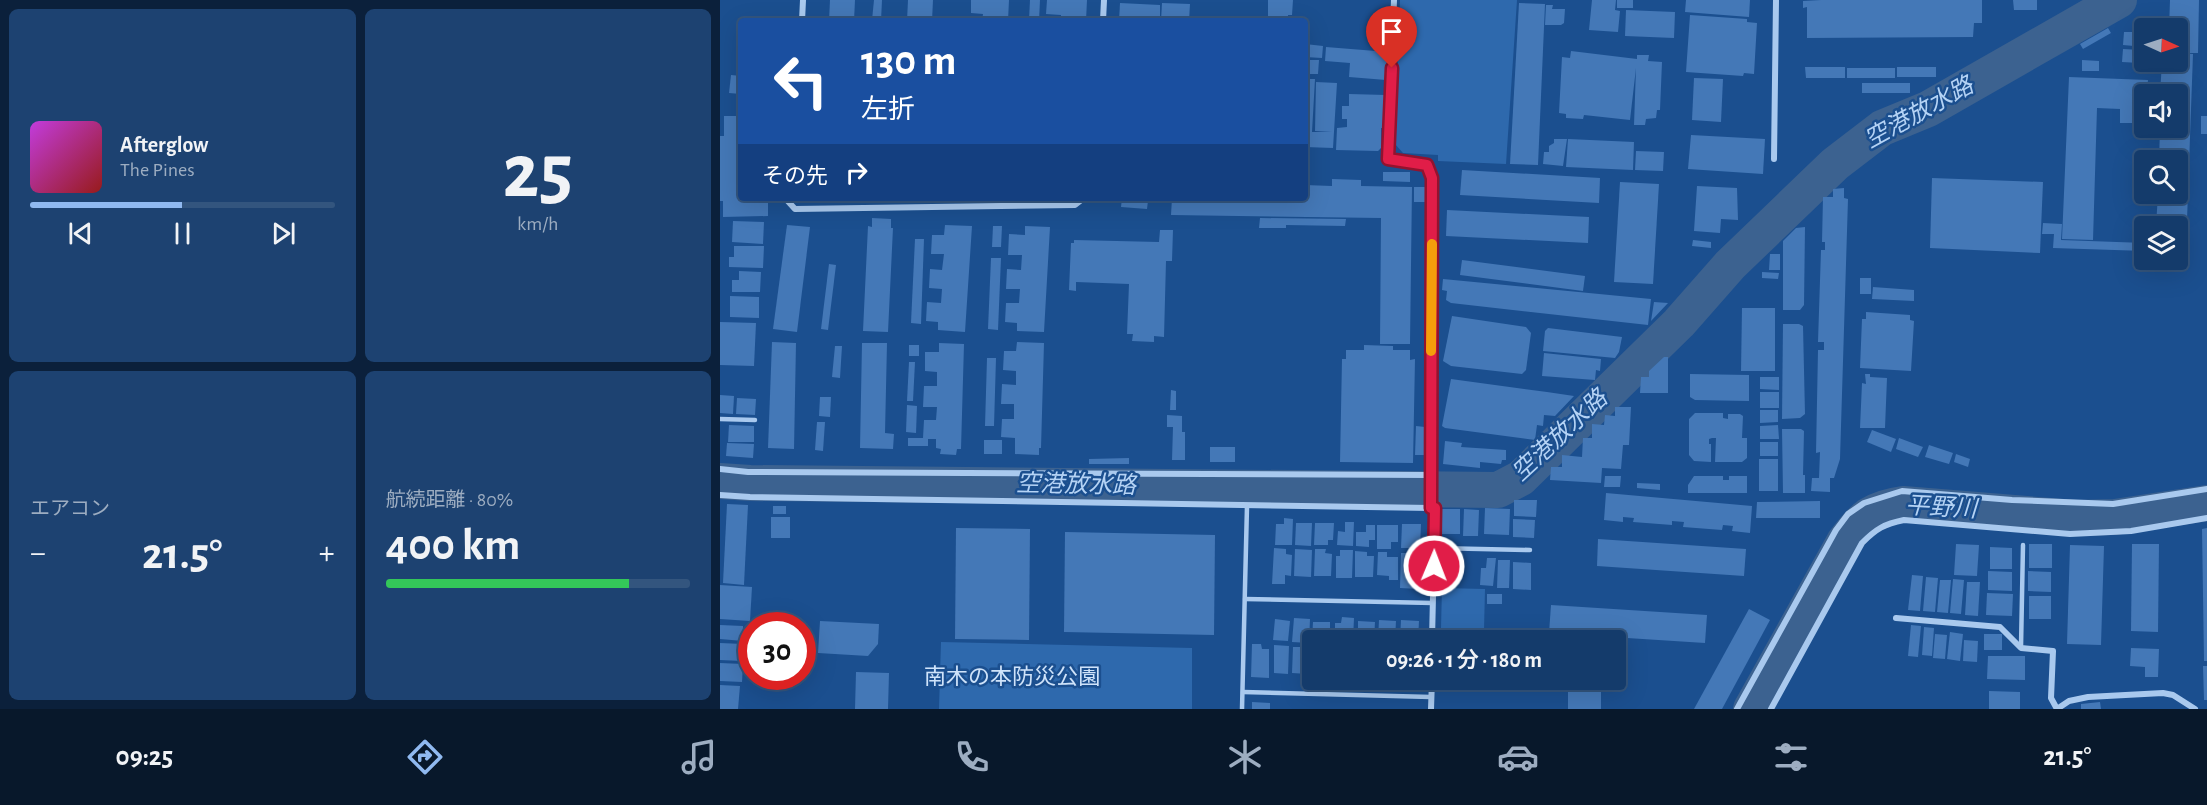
<!DOCTYPE html>
<html lang="ja">
<meta charset="utf-8">
<style>
body{margin:0;font-family:"Alegreya Sans","Noto Sans JP",sans-serif;background:#1d4271;color:#f1f3f6;height:100vh;display:flex;flex-direction:column;font-size:22px;white-space:nowrap}
*{box-sizing:border-box;margin:0}
p{font-size:20px;color:#9dadc1}
.icon{flex:none;width:33px;height:33px;fill:none;stroke:currentColor;stroke-width:2;stroke-linecap:round;stroke-linejoin:round}
.map{position:relative;flex:1;overflow:hidden}
.sheet{display:flex;flex-direction:column;gap:9px;padding:9px;background:#0b203b;width:720px}
.sheet>*{flex:none}
.guide{position:absolute;left:18px;top:18px;width:570px;height:183px;border-radius:6px;box-shadow:0 6px 24px #0002,0 0 0 2px #33557e;background:#1a4fa0;color:#fff;overflow:hidden}
.needle{width:39px;rotate:93deg}
.fabs{position:absolute;left:1414px;top:18px;display:grid;gap:12px}
.fabs a{display:grid;place-items:center;width:54px;height:54px;border-radius:6px;background:#143b6b;box-shadow:0 6px 24px #0002,0 0 0 2px #33557e;font-size:30px}
.speed{position:absolute;left:18px;top:612px;display:flex;gap:12px;font-size:30px;font-weight:700;text-align:center}
.speed>*{display:grid;place-content:center;width:78px;height:78px;border-radius:50%;background:#143b6b;box-shadow:0 6px 24px #0002,0 0 0 2px #33557e;line-height:1}
.speed .limit{border:9px solid #d22;background:#fff;color:#111}
.pin{position:absolute;display:grid;place-items:center;width:51px;height:51px;color:#fff;margin:-62px -26px;border-radius:50% 50% 50% 0;rotate:-45deg;box-shadow:0 0 6px #0007}
.pin .icon{rotate:45deg}
.me{position:absolute;width:66px;margin:-33px;rotate:1deg;stroke-linejoin:round;filter:drop-shadow(0 0 4px #0008)}
.turn{display:flex;align-items:center;gap:21px;height:126px;padding:0 24px;font-size:27px}
.turn .icon{width:78px;height:78px;stroke-width:2.5}
.turn b{display:block;font-size:42px;line-height:51px}
.then{display:flex;align-items:center;height:57px;padding:0 24px;background:#0003;gap:12px;font-size:22px}
.big{font-size:45px;font-weight:600;line-height:1.1}
.sheet .card{flex:1;display:flex;flex-direction:column;justify-content:center;gap:9px;min-width:0;padding:0 21px;border-radius:9px;background:#1d4271}
.sheet .dial{align-items:center;gap:0}
.dial b{font-size:78px;line-height:1}
.song{display:flex;align-items:center;gap:18px}
.cover{width:72px;height:72px;border-radius:9px;background:linear-gradient(135deg,hsl(290 70% 55%),hsl(0 70% 35%))}
.played{height:6px;border-radius:3px;background:linear-gradient(90deg,#90b9f0 50%,#33557e 50%)}
.keys{display:flex;justify-content:space-around;direction:ltr}
.heat{display:flex;justify-content:space-between;align-items:center;font-size:33px;direction:ltr}
.charge{height:9px;border-radius:4px;background:linear-gradient(90deg,#34c759 80%,#33557e 0)}
.sheet .tiles{flex:1;display:grid;gap:9px;grid-template-columns:repeat(2,1fr)}
.trip{position:absolute;left:582px;top:630px;width:324px;height:60px;border-radius:6px;background:#143b6b;box-shadow:0 6px 24px #0002,0 0 0 2px #33557e;font-weight:600;line-height:60px;text-align:center}
.tab-bar{display:flex;height:96px;justify-content:space-around;align-items:center;background:#08182b;color:#9dadc1}
.tab-bar .icon{width:42px;height:42px}
.tab-bar .current{color:#90b9f0}
.tab-bar b{font-size:27px;color:#f1f3f6}
main{display:flex;flex:1;min-height:0}
.map>svg:first-child{display:block}
</style>
<main>
<section class="sheet">
<div class="tiles">
<div class="card">
<div class="song"><i class="cover"></i><div><b>Afterglow</b><p>The Pines</p></div></div>
<div class="played"></div>
<div class="keys"><svg class="icon" aria-label="previous" viewBox="0 0 24 24"><path d="M18 5L8 12l10 7zM5 5v14"/></svg><svg class="icon" aria-label="pause" viewBox="0 0 24 24"><path d="M8 5v14M16 5v14"/></svg><svg class="icon" aria-label="next" viewBox="0 0 24 24"><path d="M6 5l10 7-10 7zM19 5v14"/></svg></div>
</div>
<div class="card dial"><b>25</b><p>km/h</p></div>
<div class="card"><p>エアコン</p>
<div class="heat"><a>−</a><b class="big">21.5°</b><a>+</a></div>
</div>
<div class="card"><p>航続距離 · 80%</p><b class="big">400 km</b><div class="charge"></div></div>
</div>
</section>
<div class="map">
<svg width="1487" height="709" viewBox="0 0 1487 709">
<rect width="100%" height="100%" fill="#1b4f8f"/>
<g fill="#2e69ad">
<polygon points="680,0 797,0 786,164 718,161 718,155 683,153 675,144"/>
<polygon points="722,588 765,589 764,630 721,628"/>
<polygon points="221,642 472,648 472,709 219,709"/>
</g>
<g fill="none" stroke-linecap="round" stroke-linejoin="round">
<g stroke="#3c6290" stroke-width="36">
<polyline points="0,481 30,483 778,490 801,478 959,323 1010,265 1115,164 1162,128 1208,109 1399,0"/>
<path d="M1031,709L1124,542C1143,517 1152,508 1183,504L1356,518L1395,517L1487,503"/>
</g>
</g>
<g fill="#4478b7">
<polygon points="110,0 135,0 134,21 109,21"/>
<polygon points="154,0 162,0 161,21 152,20"/>
<polygon points="188,0 213,0 212,21 187,21"/>
<polygon points="251,0 289,0 288,21 262,21 263,14 251,13"/>
<polygon points="310,0 320,0 319,21 309,20"/>
<polygon points="327,0 367,0 366,21 341,21 341,15 326,14"/>
<polygon points="548,0 573,0 572,15 568,15 568,21 548,21"/>
<polygon points="872,0 896,0 895,10 900,11 898,32 869,30"/>
<rect x="897" y="0" width="16" height="8"/>
<polygon points="966,0 1030,0 1029,17 965,12"/>
<polygon points="1101,0 1262,0 1262,23 1254,23 1253,37 1087,38 1087,7 1083,8 1083,1"/>
<polygon points="1293,0 1317,0 1317,10 1294,10"/>
<polygon points="1450,0 1479,0 1478,53 1466,53 1466,45 1458,45 1458,28 1449,28"/>
<polygon points="400,3 440,5 440,21 399,21"/>
<polygon points="442,3 470,4 469,21 441,21"/>
<polygon points="799,3 825,4 818,165 790,164"/>
<polygon points="826,5 833,5 832,9 845,9 844,23 841,25 825,25"/>
<polygon points="906,10 955,12 954,38 905,36"/>
<polygon points="970,15 1027,19 1027,22 1037,23 1034,74 1024,73 1023,76 966,72"/>
<polygon points="1419,24 1427,24 1427,28 1425,28 1425,47 1403,45 1404,32 1419,32"/>
<polygon points="1388,28 1391,33 1363,49 1360,44"/>
<polygon points="585,44 603,46 602,58 585,57"/>
<polygon points="606,47 668,52 666,80 629,77 630,63 605,61"/>
<polygon points="1403,49 1421,50 1420,63 1402,62"/>
<polygon points="851,51 917,59 917,55 929,55 928,61 942,62 940,110 937,110 936,118 926,119 925,125 914,125 916,68 910,120 864,115 863,119 846,118 846,114 839,113 842,57 850,58"/>
<polygon points="1458,53 1473,54 1466,248 1458,248 1458,226 1436,226 1438,194 1458,194 1458,160 1439,160 1440,128 1458,128 1458,94 1440,94 1442,62 1458,62"/>
<polygon points="585,60 599,60 598,74 585,74"/>
<polygon points="1362,60 1379,61 1379,71 1362,71"/>
<polygon points="1085,67 1125,67 1125,78 1086,78"/>
<rect x="1177" y="67" width="39" height="10"/>
<rect x="1127" y="68" width="48" height="10"/>
<polygon points="11,75 21,76 21,94 9,93"/>
<polygon points="1349,77 1428,80 1425,110 1414,110 1414,123 1400,123 1400,109 1377,108 1373,240 1342,239"/>
<polygon points="974,78 1003,79 1001,122 972,120"/>
<polygon points="585,79 595,79 592,132 612,132 595,131 596,82 617,83 613,148 585,147"/>
<rect x="1142" y="83" width="48" height="10"/>
<polygon points="629,94 666,95 665,128 661,128 661,148 658,151 616,150 617,128 627,127 627,119 622,119 622,106 629,106"/>
<polygon points="4,116 21,116 21,198 48,198 48,216 3,217 3,201 0,201 0,136 4,136"/>
<rect x="1481" y="116" width="6" height="18"/>
<polygon points="971,135 1045,139 1043,174 968,169"/>
<polygon points="834,139 847,139 843,166 823,164 824,152 829,152 829,146 834,143"/>
<polygon points="848,139 914,142 913,170 846,167"/>
<polygon points="916,151 944,152 943,171 915,170"/>
<polygon points="742,170 880,178 879,203 740,195"/>
<polygon points="663,172 690,172 690,182 663,181"/>
<polygon points="1212,178 1323,182 1320,253 1210,248"/>
<polygon points="612,179 641,180 641,186 692,187 690,344 660,344 661,218 451,215 452,198 585,198 585,185 612,186"/>
<polygon points="900,182 939,184 933,284 894,282"/>
<polygon points="977,186 1017,188 1018,220 1001,219 1000,233 974,231"/>
<rect x="694" y="187" width="13" height="15"/>
<polygon points="1124,188 1124,198 1128,199 1120,459 1114,478 1110,478 1110,492 1091,491 1092,478 1099,478 1100,452 1096,453 1098,350 1104,350 1104,342 1098,342 1101,250 1105,250 1105,242 1102,242 1103,197 1113,197 1113,189"/>
<polygon points="402,198 435,198 435,201 428,201 427,209 401,207"/>
<polygon points="727,210 869,217 868,243 726,236"/>
<polygon points="152,218 171,219 171,228 173,228 168,332 143,331 148,226 152,227"/>
<polygon points="540,218 626,219 625,226 566,225 566,228 539,228"/>
<polygon points="13,221 44,222 43,244 12,242"/>
<polygon points="1323,223 1342,224 1341,240 1425,243 1425,251 1333,248 1334,234 1322,234"/>
<polygon points="67,225 90,227 77,332 53,329"/>
<polygon points="225,225 252,226 245,332 218,330 218,322 206,321 207,302 221,303 222,289 209,288 210,269 222,270 224,254 211,254 212,235 224,235"/>
<polygon points="273,226 282,226 281,247 272,247"/>
<polygon points="305,226 330,227 324,332 297,331 297,323 285,322 286,303 299,303 300,289 286,289 287,269 301,270 302,255 288,255 289,234 305,235"/>
<polygon points="1085,227 1084,305 1080,310 1063,310 1063,241 1076,228"/>
<polygon points="440,230 453,230 452,261 446,261 444,337 434,336 434,342 412,341 413,334 407,334 409,284 356,282 356,291 349,290 351,243 354,243 354,240 439,242"/>
<polygon points="195,239 204,239 201,324 191,323"/>
<polygon points="973,240 991,242 991,248 972,246"/>
<polygon points="14,246 44,246 43,268 9,267 9,257 14,257"/>
<polygon points="1050,254 1060,254 1060,270 1049,270"/>
<polygon points="271,258 281,258 278,330 268,329"/>
<polygon points="742,260 865,276 863,291 740,275"/>
<polygon points="109,264 116,265 108,330 101,329"/>
<polygon points="19,271 41,272 40,292 12,292 12,280 19,280"/>
<polygon points="1042,272 1059,273 1058,279 1042,278"/>
<rect x="1140" y="278" width="11" height="16"/>
<polygon points="723,279 931,299 928,325 731,303 726,300 727,291 722,290"/>
<polygon points="1153,287 1194,290 1194,301 1152,299"/>
<polygon points="10,296 39,297 39,318 10,317"/>
<polygon points="934,302 948,303 931,321"/>
<polygon points="1022,308 1055,308 1055,371 1021,371"/>
<polygon points="1146,312 1190,315 1190,320 1194,321 1191,371 1140,368 1142,319 1146,319"/>
<polygon points="732,316 806,327 811,333 806,370 802,374 731,366 723,361"/>
<polygon points="0,322 36,323 34,366 0,365"/>
<polygon points="1063,324 1079,324 1083,326 1085,414 1080,418 1062,419"/>
<polygon points="828,328 902,337 899,352 895,358 823,351 825,331"/>
<polygon points="52,342 76,343 74,449 48,448"/>
<polygon points="297,342 324,343 321,448 319,448 319,455 295,454 295,438 281,437 282,419 294,419 294,404 281,404 282,384 296,385 296,371 283,370 284,351 296,351"/>
<polygon points="142,343 167,343 165,433 174,434 173,449 140,448"/>
<polygon points="219,343 244,344 241,449 237,449 236,455 220,454 221,449 216,448 216,439 208,439 208,446 188,446 188,438 203,438 204,420 216,420 217,407 203,407 204,386 217,386 217,372 205,371 205,352 219,352"/>
<rect x="189" y="345" width="10" height="11"/>
<polygon points="644,345 673,346 673,350 690,350 690,360 695,359 693,463 620,462 622,359 626,359 626,350 644,350"/>
<polygon points="115,346 122,346 120,378 112,377"/>
<polygon points="824,353 881,359 880,371 876,370 875,380 822,376"/>
<polygon points="944,357 948,357 948,393 920,393 921,377 929,377 929,371"/>
<polygon points="267,358 276,358 274,426 265,426"/>
<polygon points="189,362 195,362 193,401 187,401"/>
<polygon points="970,374 1029,375 1029,401 975,400 970,397"/>
<polygon points="1145,374 1150,374 1150,377 1167,378 1165,428 1140,428 1142,383 1146,384"/>
<polygon points="1040,377 1059,377 1059,390 1040,389"/>
<polygon points="731,379 827,392 854,396 835,416 824,415 823,426 817,425 815,440 725,428 722,426"/>
<polygon points="451,390 456,391 456,410 450,410"/>
<rect x="1040" y="392" width="19" height="16"/>
<polygon points="0,395 14,396 13,414 0,413"/>
<polygon points="100,397 111,397 110,417 99,416"/>
<polygon points="17,398 36,399 35,415 16,414"/>
<polygon points="187,405 197,406 196,433 186,432"/>
<polygon points="895,407 911,407 909,445 903,445 901,469 882,468 881,483 830,480 831,467 842,467 842,455 862,457 863,438 872,438 872,424 884,425 885,415 895,416"/>
<polygon points="1040,410 1058,410 1058,422 1040,423"/>
<polygon points="975,413 1003,413 1003,418 1008,419 1008,414 1020,414 1023,416 1022,438 1027,438 1027,458 1022,462 995,462 996,438 992,438 989,439 989,444 991,444 991,462 974,461 969,455 969,419"/>
<polygon points="447,415 462,416 462,432 465,432 465,460 452,460 453,427 447,427"/>
<polygon points="97,422 105,422 103,451 95,450"/>
<polygon points="9,425 34,426 34,442 8,442"/>
<polygon points="1058,425 1059,439 1040,439 1040,426"/>
<polygon points="696,426 705,427 705,455 695,455"/>
<polygon points="1062,429 1081,429 1084,431 1083,475 1085,475 1085,493 1063,493"/>
<polygon points="1152,430 1176,439 1171,452 1147,442"/>
<polygon points="1179,438 1203,447 1198,457 1176,449"/>
<rect x="264" y="440" width="18" height="14"/>
<polygon points="725,441 742,443 741,447 786,450 786,460 782,460 781,464 760,462 760,468 723,464"/>
<rect x="1040" y="442" width="18" height="14"/>
<polygon points="7,443 34,444 33,458 6,456"/>
<polygon points="1209,445 1233,453 1229,464 1205,457"/>
<rect x="490" y="447" width="25" height="15"/>
<polygon points="1236,454 1250,459 1248,467 1234,462"/>
<polygon points="409,458 409,464 369,464 369,459"/>
<rect x="1039" y="459" width="19" height="32"/>
<polygon points="885,476 901,476 900,487 884,487"/>
<polygon points="974,476 1003,476 1003,480 1009,480 1009,476 1027,476 1027,493 968,493 968,485"/>
<polygon points="917,483 940,484 940,490 917,488"/>
<polygon points="886,493 1032,506 1030,533 1012,531 1013,526 1003,525 1002,530 963,527 964,522 952,521 952,525 913,522 914,518 903,517 903,522 884,520"/>
<polygon points="794,500 817,500 816,517 794,516"/>
<polygon points="1100,501 1100,518 1036,518 1037,502"/>
<polygon points="7,504 28,505 24,585 3,583"/>
<rect x="53" y="506" width="13" height="8"/>
<polygon points="765,508 790,509 789,535 764,534"/>
<rect x="722" y="509" width="18" height="25"/>
<polygon points="744,509 759,510 758,536 743,536"/>
<rect x="51" y="517" width="19" height="21"/>
<polygon points="564,518 573,519 572,545 555,545 556,524 564,524"/>
<polygon points="793,519 815,520 814,538 793,537"/>
<polygon points="625,522 634,522 633,546 617,545 618,531 625,532"/>
<polygon points="576,523 592,523 591,546 575,545"/>
<polygon points="595,523 614,523 613,540 608,540 608,545 594,545"/>
<polygon points="682,524 701,524 700,548 681,548"/>
<polygon points="646,525 655,525 655,540 649,540 649,547 636,546 636,532 646,532"/>
<polygon points="657,525 678,525 678,542 671,542 671,549 657,549"/>
<polygon points="236,528 310,529 309,640 235,639"/>
<polygon points="1487,528 1487,661 1484,661 1482,529"/>
<polygon points="345,532 495,535 494,635 344,632"/>
<polygon points="878,539 1026,549 1024,576 877,566"/>
<polygon points="1236,544 1259,545 1257,576 1234,575"/>
<rect x="1309" y="544" width="23" height="24"/>
<polygon points="1412,544 1439,544 1438,632 1411,631"/>
<polygon points="1350,545 1384,546 1381,645 1347,644"/>
<polygon points="1270,547 1292,548 1292,569 1270,569"/>
<polygon points="554,548 566,549 566,554 572,555 571,576 565,575 565,584 552,584"/>
<polygon points="575,549 592,550 591,577 574,576"/>
<polygon points="595,549 606,549 605,553 612,554 611,576 594,576"/>
<polygon points="620,550 633,550 632,578 616,578 616,556 620,556"/>
<polygon points="635,551 647,552 647,556 654,556 653,577 635,577"/>
<polygon points="658,552 667,552 667,557 678,557 678,580 669,580 669,576 657,575"/>
<polygon points="681,553 688,553 688,559 699,559 699,589 680,588"/>
<polygon points="767,558 776,558 773,586 760,585 761,568 766,568"/>
<polygon points="778,560 790,560 789,588 777,588"/>
<polygon points="793,562 811,563 811,590 793,589"/>
<polygon points="1268,571 1292,572 1292,591 1268,590"/>
<polygon points="1308,571 1331,572 1331,592 1308,591"/>
<polygon points="1192,575 1203,576 1200,611 1188,610"/>
<polygon points="1206,577 1218,578 1215,612 1203,611"/>
<polygon points="1233,579 1244,580 1241,614 1230,613"/>
<polygon points="1220,580 1231,580 1228,613 1217,612"/>
<polygon points="1247,582 1260,582 1258,616 1245,615"/>
<polygon points="0,585 32,587 30,621 0,619"/>
<polygon points="1267,593 1293,594 1292,616 1266,615"/>
<rect x="767" y="594" width="15" height="10"/>
<rect x="1309" y="596" width="22" height="23"/>
<polygon points="831,605 987,615 985,643 829,633"/>
<polygon points="1029,609 1050,620 1002,709 974,709"/>
<polygon points="622,617 634,618 633,640 615,640 615,623 621,623"/>
<polygon points="574,618 590,619 589,643 572,642"/>
<polygon points="555,619 570,621 568,641 553,640"/>
<polygon points="37,620 73,622 73,626 37,626"/>
<polygon points="659,620 676,621 675,640 658,640"/>
<polygon points="681,620 699,621 698,640 680,640"/>
<polygon points="100,621 159,624 158,644 148,656 98,653"/>
<polygon points="638,621 655,622 654,640 638,640"/>
<polygon points="593,622 610,622 610,640 592,640"/>
<polygon points="0,625 23,626 23,641 0,639"/>
<polygon points="1191,625 1201,626 1198,657 1188,656"/>
<polygon points="1204,627 1214,628 1212,656 1202,655"/>
<polygon points="1230,632 1243,634 1240,661 1227,659"/>
<polygon points="1215,634 1227,635 1225,659 1213,658"/>
<rect x="1264" y="634" width="18" height="16"/>
<polygon points="1244,640 1258,641 1257,662 1243,661"/>
<polygon points="0,643 23,644 22,661 0,660"/>
<polygon points="532,644 541,644 542,649 549,649 549,678 531,677"/>
<polygon points="554,645 569,646 568,674 554,673"/>
<polygon points="573,647 589,647 588,674 572,673"/>
<polygon points="1411,648 1439,649 1438,677 1425,677 1425,667 1410,666"/>
<polygon points="1268,656 1305,656 1305,680 1267,679"/>
<polygon points="0,663 23,664 22,682 0,681"/>
<polygon points="1483,666 1487,666 1487,700 1484,700"/>
<polygon points="349,668 362,669 362,679 349,678"/>
<polygon points="136,672 169,673 168,709 135,709"/>
<polygon points="724,680 822,680 821,688 724,686"/>
<rect x="848" y="680" width="33" height="29"/>
<polygon points="0,685 20,686 18,709 0,709"/>
<polygon points="1269,691 1300,692 1300,709 1269,709"/>
<polygon points="532,702 550,703 550,709 532,709"/>
<polygon points="1380,702 1381,709 1361,709 1361,704"/>
</g>
<g fill="none" stroke-linecap="round" stroke-linejoin="round">
<g stroke="#a9c9ee" stroke-width="4.5">
<polyline points="0,419 35,420"/>
<polyline points="714,548 810,550"/>
<polyline points="525,599 713,603"/>
<polyline points="1301,647 1303,545"/>
<polyline points="523,692 711,697"/>
<polyline points="522,709 527,506"/>
</g>
<g stroke="#a9c9ee" stroke-width="6">
<polyline points="674,0 668,159 707,165 712,178 711,508 715,508 712,640"/>
<polyline points="82,21 83,0"/>
<polyline points="383,21 384,0"/>
<polyline points="1054,159 1056,0"/>
<polyline points="65,198 75,209 355,205 364,198"/>
<polyline points="0,469 28,472 711,475"/>
<polyline points="0,495 30,497 711,508"/>
<polyline points="1176,618 1280,627 1301,648 1333,651 1331,698 1337,709"/>
<polyline points="711,709 712,680"/>
<polyline points="1017,709 1116,530 1128,514 1144,503 1182,491 1292,500 1393,504 1487,489"/>
<path d="M1051,709L1142,543C1156,529 1164,524 1184,520L1350,534L1411,531L1487,518"/>
<polyline points="1337,709 1349,701 1368,697 1443,693 1453,695 1475,709"/>
</g>
</g>
<g fill="none" stroke-linecap="round" stroke-linejoin="round">
<g stroke="#92132f" stroke-width="15">
<polyline id="route" points="672,68 668,159 707,165 712,178 711,508 715,508 714,566"/>
</g>
<use href="#route" stroke="#e11d48" stroke-width="10"/>
<polyline stroke="#f59e0b" stroke-width="10" points="711,351 712,244"/>
</g>
<g text-anchor="middle" dominant-baseline="central" stroke-width="5" stroke-linejoin="round" paint-order="stroke">
<g font-size="22" fill="#cfe3fa" stroke="#1b4f8f">
<text x="292" y="677">南木の本防災公園</text>
</g>
<g font-size="24" font-style="italic" fill="#b5d3f5" stroke="#1b4f8f">
<text transform="translate(1199 113) rotate(-29)">空港放水路</text>
<text transform="translate(840 436) rotate(-43)">空港放水路</text>
<text transform="translate(356 485) rotate(1)">空港放水路</text>
<text transform="translate(1221 508) rotate(3)">平野川</text>
</g>
</g>
</svg>
<div class="fabs">
<a><svg class="needle" viewBox="-14 -14 28 28"><path d="M0-13l5 13h-10z" fill="#e53935"/><path d="M0 13l5-13h-10z" fill="#9dadc1"/></svg></a>
<a><svg class="icon" aria-label="sound" viewBox="0 0 24 24"><path d="M4 9h4l5-4v14l-5-4H4zM17 9q2 3 0 6"/></svg></a>
<a><svg class="icon" aria-label="search" viewBox="0 0 24 24"><circle cx="10" cy="10" r="6"/><path d="M15 15l6 6"/></svg></a>
<a><svg class="icon" aria-label="layers" viewBox="0 0 24 24"><path d="M12 4l9 5-9 5-9-5zM3 14l9 5 9-5"/></svg></a>
</div>
<div class="speed"><div class="limit">30</div></div>
<div class="pin" style="left:672px;top:68px;background:#d93025"><svg class="icon" aria-label="arrive" viewBox="0 0 24 24"><path d="M6 21V4h12l-3 4 3 4H6"/></svg></div>
<svg class="me" style="left:714px;top:566px" viewBox="-20 -20 40 40"><circle r="17" fill="#e11d48" stroke="#fff" stroke-width="3"/><path d="M0-11L8 9 0 5-8 9z" fill="#fff"/></svg>
<div class="trip">09:26 · 1 分 · 180 m</div>
<div class="guide">
<div class="turn"><svg class="icon" aria-label="left" viewBox="0 0 24 24"><path d="M17 20v-9H6M10 6l-5 5 5 5"/></svg><div><b>130 m</b>左折</div></div>
<div class="then">その先<svg class="icon" aria-label="right" viewBox="0 0 24 24"><path d="M7 20v-9h11M14 6l5 5-5 5"/></svg></div>
</div>
</div>
</main>
<nav class="tab-bar">
<b>09:25</b>
<svg class="icon current" aria-label="directions" viewBox="0 0 24 24"><path d="M12 3l9 9-9 9-9-9zM9 14v-3h6M13 9l2 2-2 2"/></svg>
<svg class="icon" aria-label="music" viewBox="0 0 24 24"><path d="M9 18V5l10-2v13"/><circle cx="6" cy="18" r="3"/><circle cx="16" cy="16" r="3"/></svg>
<svg class="icon" aria-label="phone" viewBox="0 0 24 24"><path d="M5 4h4l2 5-3 2q2 4 5 5l2-3 5 2v4C11 20 4 13 5 4z"/></svg>
<svg class="icon" aria-label="climate" viewBox="0 0 24 24"><path d="M12 3v18M4 7l16 10M4 17L20 7"/></svg>
<svg class="icon" aria-label="car" viewBox="0 0 24 24"><path d="M5 17H2v-5l4-1 3-4h7l3 4 3 1v5h-3M9 17h6M6 11h13"/><circle cx="7" cy="17" r="2"/><circle cx="17" cy="17" r="2"/></svg>
<svg class="icon" aria-label="filters" viewBox="0 0 24 24"><path d="M4 7h16M4 17h16"/><circle cx="9" cy="7" r="2"/><circle cx="15" cy="17" r="2"/></svg>
<b>21.5°</b>
</nav>
